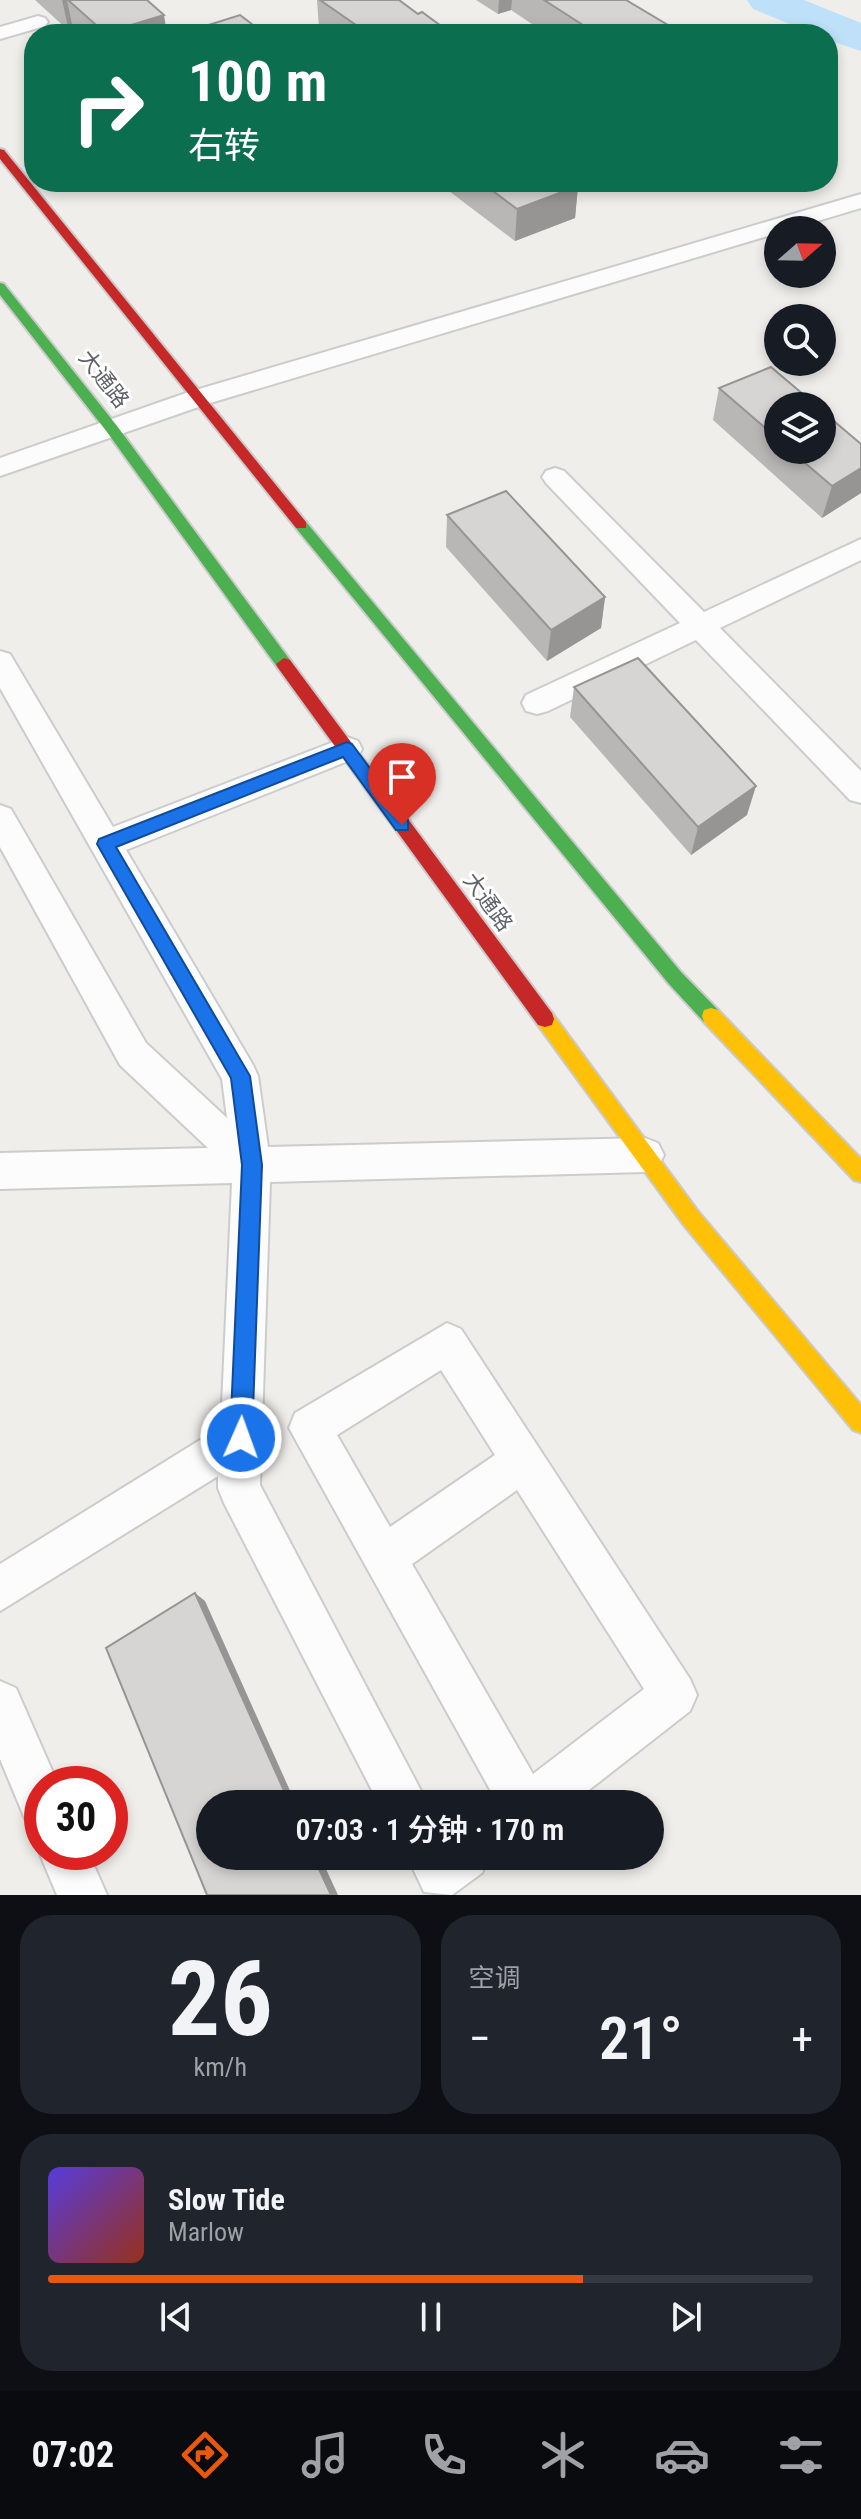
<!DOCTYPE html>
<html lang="zh">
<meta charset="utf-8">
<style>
body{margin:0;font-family:"Roboto Condensed","Noto Sans SC",sans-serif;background:#20242c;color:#f1f3f6;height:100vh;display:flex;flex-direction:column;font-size:30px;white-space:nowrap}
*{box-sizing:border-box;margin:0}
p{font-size:26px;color:#9ea1a6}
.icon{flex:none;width:44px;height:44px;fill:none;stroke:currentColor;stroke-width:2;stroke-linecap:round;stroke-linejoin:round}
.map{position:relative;height:1895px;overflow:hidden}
.drawer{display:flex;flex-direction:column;gap:20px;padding:20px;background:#0d0f14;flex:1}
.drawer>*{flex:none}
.hud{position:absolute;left:24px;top:24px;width:814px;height:168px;border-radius:32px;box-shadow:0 4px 12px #0003;background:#0b6e4f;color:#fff;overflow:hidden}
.needle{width:52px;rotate:70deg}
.fabs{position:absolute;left:764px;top:216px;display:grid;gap:16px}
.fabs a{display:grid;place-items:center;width:72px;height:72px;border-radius:50%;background:#171b24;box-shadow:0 4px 12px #0003;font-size:40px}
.speed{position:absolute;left:24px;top:1766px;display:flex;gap:16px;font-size:40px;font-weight:700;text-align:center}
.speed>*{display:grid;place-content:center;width:104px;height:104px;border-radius:50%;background:#171b24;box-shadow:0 4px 12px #0003;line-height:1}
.speed .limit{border:12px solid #d22;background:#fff;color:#111}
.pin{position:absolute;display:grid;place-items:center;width:68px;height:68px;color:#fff;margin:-82px -34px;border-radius:50% 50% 50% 0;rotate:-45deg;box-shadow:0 0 8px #0007}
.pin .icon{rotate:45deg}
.me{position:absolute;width:88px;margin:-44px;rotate:2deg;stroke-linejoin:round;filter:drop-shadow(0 0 6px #0008)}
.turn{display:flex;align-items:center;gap:28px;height:168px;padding:0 32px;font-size:36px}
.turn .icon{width:104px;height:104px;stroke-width:2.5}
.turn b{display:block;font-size:56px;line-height:68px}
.big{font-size:60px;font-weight:600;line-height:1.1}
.drawer .tile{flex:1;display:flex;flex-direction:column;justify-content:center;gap:12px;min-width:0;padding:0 28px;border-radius:32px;background:#20242c}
.drawer .dial{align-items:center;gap:0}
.dial b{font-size:104px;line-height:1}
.song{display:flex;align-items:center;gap:24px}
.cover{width:96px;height:96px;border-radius:12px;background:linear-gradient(135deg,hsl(250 70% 55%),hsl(10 70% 35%))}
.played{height:8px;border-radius:4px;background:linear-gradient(90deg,#ea580c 70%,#363941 70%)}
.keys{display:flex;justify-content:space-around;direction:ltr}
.heat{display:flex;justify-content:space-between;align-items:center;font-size:44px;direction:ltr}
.drawer .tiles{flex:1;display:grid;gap:20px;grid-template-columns:1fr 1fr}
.tile:last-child{grid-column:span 2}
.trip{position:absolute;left:196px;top:1790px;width:468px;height:80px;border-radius:40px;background:#171b24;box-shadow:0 4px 12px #0003;font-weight:600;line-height:80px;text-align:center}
.dock{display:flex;height:128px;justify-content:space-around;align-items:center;background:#090b0e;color:#9ea1a6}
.dock .icon{width:56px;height:56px}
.dock .selected{color:#ea580c}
.dock b{font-size:36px;color:#f1f3f6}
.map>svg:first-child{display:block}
</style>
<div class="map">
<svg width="861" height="1895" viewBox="0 0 861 1895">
<rect width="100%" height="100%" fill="#efeeea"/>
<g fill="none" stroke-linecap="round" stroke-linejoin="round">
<polygon fill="#bfe0f9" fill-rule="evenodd" points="747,0 804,0 861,23 861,51 828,40 828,34 814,34 753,9"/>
<g stroke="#cbcccc" stroke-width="4">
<g id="street">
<polygon points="38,16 45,18 48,22 45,26 0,39 0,27"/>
<polygon points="861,194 861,208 207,404 0,476 0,458 189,392"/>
<polygon points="555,468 564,471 704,612 861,539 861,560 720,628 861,771 861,803 850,800 696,640 548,711 537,714 526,711 522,703 526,695 680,623 546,483 542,477 546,471"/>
<polygon points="0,651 10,654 113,827 336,741 347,737 358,741 362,749 358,757 126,850 253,1065 258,1076 268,1147 645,1138 658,1143 664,1155 658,1167 645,1172 270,1182 260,1485 428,1804 379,1804 224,1503 218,1488 218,1476 0,1611 0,1564 221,1427 232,1183 0,1189 0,1153 208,1148 120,1065 0,847 0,805 11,809 146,1043 227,1118 222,1079 0,688"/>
<path d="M447,1323L461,1329L690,1679L697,1695L690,1711L571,1804H498L289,1428L295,1413ZM441,1370L495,1455L390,1527L337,1435ZM517,1490L644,1689L533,1774L412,1564Z"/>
<polygon points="0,1681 16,1688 58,1784 42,1784 42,1826 25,1819 0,1759"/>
<polygon points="42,1844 42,1852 88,1852 107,1895 57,1895 39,1852"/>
<polygon points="407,1856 489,1856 482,1873 452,1895 424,1892"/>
</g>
</g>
<g stroke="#cacacb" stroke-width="4">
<g id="fast">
<polygon points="0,283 4,284 117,426 290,660 292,664 290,668 278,668 107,432 0,295"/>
<polygon points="301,520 306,522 681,972 718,1010 720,1016 718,1022 711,1024 704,1022 669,984 296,528 296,522"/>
</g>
</g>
<g stroke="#cacacb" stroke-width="4">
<g id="slow">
<polygon points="711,1008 718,1010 861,1159 861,1182 854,1180 704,1022 702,1016 704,1010"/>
<polygon points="545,1011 552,1013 697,1210 861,1405 861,1433 853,1430 683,1224 538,1025 536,1019 538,1013"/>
</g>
</g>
<g stroke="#cacacb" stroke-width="4">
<g id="jam">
<polygon points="0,149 4,150 306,522 306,528 296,528 0,159"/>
<polygon points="284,658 290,660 552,1013 554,1019 552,1025 545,1027 538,1025 278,668 276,664"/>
</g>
</g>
<use href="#street" fill="#fdfcfc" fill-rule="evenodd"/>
<use href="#fast" fill="#4caf50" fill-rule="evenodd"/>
<use href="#slow" fill="#ffc107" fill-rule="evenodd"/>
<use href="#jam" fill="#c62828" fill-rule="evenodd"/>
</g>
<g fill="#b8b7b5">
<polygon points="35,0 147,0 167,34 78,34 73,29 69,31"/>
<polygon points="317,0 399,0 418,14 452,34 326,34 319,28"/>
<polygon points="476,0 626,0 683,34 547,34 511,10 498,14"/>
<polygon points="437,182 573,182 578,186 575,218 515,241"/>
<polygon points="719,388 778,406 778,450 822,450 861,444 861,493 822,518 713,420"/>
<polygon points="447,515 605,597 601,628 547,661 446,547"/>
<polygon points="574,687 747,815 691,855 570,717"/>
</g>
<g fill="#969594">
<polygon points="62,0 67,0 73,29 69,31"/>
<polygon points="499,0 512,0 511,10 498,14"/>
<polygon points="164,15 167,34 106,34 105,33"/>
<polygon points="578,186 575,218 515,241 517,209"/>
<polygon points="861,468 861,493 822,518 832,486"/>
<polygon points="605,597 601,628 547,661 551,630"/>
<polygon points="756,786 747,815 691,855 698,827"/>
<polygon points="195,1593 205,1601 296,1804 290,1804"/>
<polygon points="313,1856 320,1856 338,1895 331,1895"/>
</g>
<g fill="#d6d5d3" stroke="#969594" stroke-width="2">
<polygon points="68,0 147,0 164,15 105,33"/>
<polygon points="320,0 399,0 418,14 422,12 452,34 369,34"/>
<polygon points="544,0 626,0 683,34 597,34"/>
<polygon points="240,15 265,34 183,33"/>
<polygon points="481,182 573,182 578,186 517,209"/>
<polygon points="771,367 817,406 778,406 778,439 719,388"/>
<polygon points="822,411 861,444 861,468 832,486 790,450 822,450"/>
<polygon points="506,491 605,597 551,630 447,515"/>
<polygon points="638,658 756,786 698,827 574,687"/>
<polygon points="195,1593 290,1804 210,1804 210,1856 313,1856 331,1895 207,1895 106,1648"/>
</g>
<polygon fill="#1a73e8" stroke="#114b97" stroke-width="2" points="347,742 352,744 408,820 408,830 396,830 343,757 116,847 250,1076 262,1165 252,1438 249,1446 241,1450 233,1446 230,1438 242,1165 231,1078 97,844 99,839"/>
<g text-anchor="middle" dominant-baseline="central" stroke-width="6" stroke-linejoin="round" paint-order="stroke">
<g font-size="22" fill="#5f6368" stroke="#fff">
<text transform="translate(104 379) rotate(52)">大通路</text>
<text transform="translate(488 902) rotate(54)">大通路</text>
</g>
</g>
</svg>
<div class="fabs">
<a><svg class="needle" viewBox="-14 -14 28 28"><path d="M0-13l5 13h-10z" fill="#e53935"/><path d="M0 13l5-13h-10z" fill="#9ea1a6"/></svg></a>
<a><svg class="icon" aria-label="search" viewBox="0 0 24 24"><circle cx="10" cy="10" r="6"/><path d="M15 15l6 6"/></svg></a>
<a><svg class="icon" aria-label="layers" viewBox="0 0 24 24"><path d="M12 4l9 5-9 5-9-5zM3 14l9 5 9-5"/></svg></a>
</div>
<div class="speed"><div class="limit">30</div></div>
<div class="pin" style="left:402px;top:825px;background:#d93025"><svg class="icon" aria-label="arrive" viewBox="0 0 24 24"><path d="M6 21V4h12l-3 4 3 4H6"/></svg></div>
<svg class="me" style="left:241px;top:1438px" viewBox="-20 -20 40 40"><circle r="17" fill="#1a73e8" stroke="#fff" stroke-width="3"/><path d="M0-11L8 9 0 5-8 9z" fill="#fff"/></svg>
<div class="trip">07:03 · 1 分钟 · 170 m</div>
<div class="hud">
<div class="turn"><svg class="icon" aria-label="right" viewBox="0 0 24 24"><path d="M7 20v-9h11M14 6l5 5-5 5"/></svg><div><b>100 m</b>右转</div></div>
</div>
</div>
<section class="drawer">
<div class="tiles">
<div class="tile dial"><b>26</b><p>km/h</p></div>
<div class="tile"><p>空调</p>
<div class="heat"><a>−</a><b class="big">21°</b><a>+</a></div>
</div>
<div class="tile">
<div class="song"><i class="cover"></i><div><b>Slow Tide</b><p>Marlow</p></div></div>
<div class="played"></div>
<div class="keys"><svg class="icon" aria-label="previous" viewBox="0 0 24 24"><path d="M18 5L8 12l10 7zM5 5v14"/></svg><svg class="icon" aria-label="pause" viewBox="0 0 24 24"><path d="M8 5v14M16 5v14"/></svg><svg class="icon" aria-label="next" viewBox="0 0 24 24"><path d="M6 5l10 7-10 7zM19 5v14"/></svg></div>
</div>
</div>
</section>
<nav class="dock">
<b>07:02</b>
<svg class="icon selected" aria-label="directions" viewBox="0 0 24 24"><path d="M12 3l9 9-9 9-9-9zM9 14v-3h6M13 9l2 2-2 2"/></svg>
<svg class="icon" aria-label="music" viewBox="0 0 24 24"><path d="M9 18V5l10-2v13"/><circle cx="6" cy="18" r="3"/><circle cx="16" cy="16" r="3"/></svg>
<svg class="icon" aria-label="phone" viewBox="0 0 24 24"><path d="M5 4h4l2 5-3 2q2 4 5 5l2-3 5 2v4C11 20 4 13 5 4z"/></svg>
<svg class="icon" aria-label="climate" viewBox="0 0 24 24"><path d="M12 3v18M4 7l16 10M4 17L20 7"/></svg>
<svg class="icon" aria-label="car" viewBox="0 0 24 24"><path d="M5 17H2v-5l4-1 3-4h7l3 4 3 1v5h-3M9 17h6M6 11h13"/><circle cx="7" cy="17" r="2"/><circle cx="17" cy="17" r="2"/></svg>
<svg class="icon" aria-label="filters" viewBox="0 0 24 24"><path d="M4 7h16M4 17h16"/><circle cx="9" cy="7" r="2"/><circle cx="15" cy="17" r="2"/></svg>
</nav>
